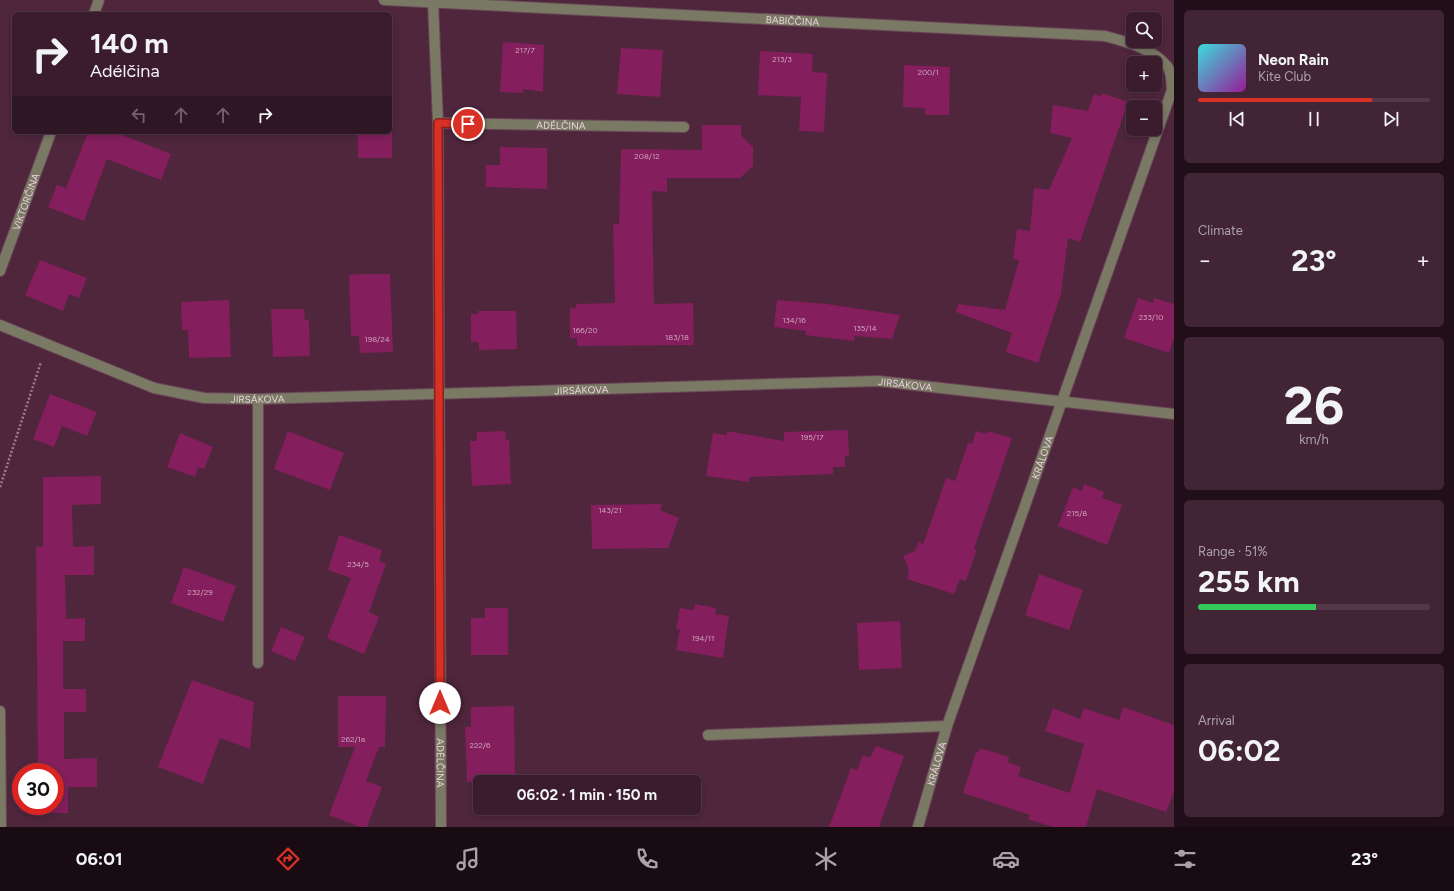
<!DOCTYPE html>
<meta charset="utf-8">
<style>
body{margin:0;font-family:Figtree,sans-serif;background:#422535;color:#f1f3f6;height:100vh;display:flex;flex-direction:column;font-size:15px;white-space:nowrap}
*{box-sizing:border-box;margin:0}
p{font-size:13px;color:#aca1aa}
.icon{flex:none;width:22px;height:22px;fill:none;stroke:currentColor;stroke-width:2;stroke-linecap:round;stroke-linejoin:round}
.map{position:relative;flex:1;overflow:hidden}
.panel{display:flex;flex-direction:column;gap:10px;padding:10px;background:#200f19;width:280px}
.panel>*{flex:none}
.top-card{position:absolute;left:12px;top:12px;width:380px;height:122px;border-radius:6px;box-shadow:0 2px 6px #0003,0 0 0 1px #543a49;background:#3b1c2d;color:#f1f3f6;overflow:hidden}
.controls{position:absolute;left:1126px;top:12px;display:grid;gap:8px}
.controls a{display:grid;place-items:center;width:36px;height:36px;border-radius:6px;background:#3b1c2d;box-shadow:0 2px 6px #0003,0 0 0 1px #543a49;font-size:20px}
.speed{position:absolute;left:12px;top:763px;display:flex;gap:8px;font-size:20px;font-weight:700;text-align:center}
.speed>*{display:grid;place-content:center;width:52px;height:52px;border-radius:50%;background:#3b1c2d;box-shadow:0 2px 6px #0003,0 0 0 1px #543a49;line-height:1}
.speed .limit{border:6px solid #d22;background:#fff;color:#111}
.pin{position:absolute;display:grid;place-items:center;width:34px;height:34px;color:#fff;margin:-17px;border:2px solid #fff;border-radius:50%;box-shadow:0 1px 4px #0007}
.me{position:absolute;width:44px;margin:-22px;rotate:0deg;stroke-linejoin:round;filter:drop-shadow(0 0 3px #0008)}
.turn{display:flex;align-items:center;gap:14px;height:84px;padding:0 12px;font-size:18px}
.turn .icon{width:52px;height:52px;stroke-width:2.5}
.turn b{display:block;font-size:28px;line-height:34px}
.lanes{display:flex;align-items:center;height:38px;padding:0 12px;background:#0003;justify-content:center;gap:20px;direction:ltr}
.lanes .off{opacity:.35}
.big{font-size:30px;font-weight:700;line-height:1.1}
.panel .widget{flex:1;display:flex;flex-direction:column;justify-content:center;gap:6px;min-width:0;padding:0 14px;border-radius:6px;background:#422535}
.panel .dial{align-items:center;gap:0}
.dial b{font-size:52px;line-height:1}
.song{display:flex;align-items:center;gap:12px}
.cover{width:48px;height:48px;border-radius:6px;background:linear-gradient(135deg,hsl(180 70% 55%),hsl(300 70% 35%))}
.played{height:4px;border-radius:2px;background:linear-gradient(90deg,#d93025 75%,#543a49 75%)}
.keys{display:flex;justify-content:space-around;direction:ltr}
.heat{display:flex;justify-content:space-between;align-items:center;font-size:22px;direction:ltr}
.charge{height:6px;border-radius:3px;background:linear-gradient(90deg,#34c759 51%,#543a49 0)}
.trip{position:absolute;left:473px;top:775px;width:228px;height:40px;border-radius:6px;background:#3b1c2d;box-shadow:0 2px 6px #0003,0 0 0 1px #543a49;font-weight:700;line-height:40px;text-align:center}
.tabs{display:flex;height:64px;justify-content:space-around;align-items:center;background:#180b12;color:#aca1aa}
.tabs .icon{width:28px;height:28px}
.tabs .current{color:#d93025}
.tabs b{font-size:18px;color:#f1f3f6}
main{display:flex;flex:1;min-height:0}
.map>svg:first-child{display:block}
</style>
<main>
<div class="map">
<svg width="1174" height="827" viewBox="0 0 1174 827">
<rect width="100%" height="100%" fill="#4f263c"/>
<g fill="#841e5d">
<polygon points="503,42 544,45 543,92 523,89 523,93 500,92"/>
<polygon points="621,48 663,50 660,97 617,94"/>
<polygon points="760,51 813,54 812,72 827,73 824,132 799,131 801,97 758,95"/>
<polygon points="904,65 950,67 949,115 925,115 925,108 903,107"/>
<polygon points="1102,93 1128,102 1080,242 1068,238 1061,294 1038,363 1006,352 1012,333 956,312 958,304 1005,310 1019,260 1013,259 1017,229 1030,231 1034,188 1049,190 1072,138 1050,133 1053,105 1088,111 1094,94 1101,96"/>
<polygon points="702,125 741,125 741,135 753,147 753,166 740,178 667,178 667,192 652,191 654,304 693,303 694,345 577,346 577,338 570,338 570,308 576,308 576,304 615,303 613,224 619,224 621,149 702,150"/>
<polygon points="88,132 114,132 171,154 161,180 107,159 84,221 48,207 57,185 66,188"/>
<rect x="358" y="132" width="34" height="26"/>
<polygon points="500,147 547,148 547,189 486,187 486,165 500,165"/>
<polygon points="40,260 87,278 79,298 69,294 63,311 25,295"/>
<polygon points="360,274 390,274 393,352 360,353 359,336 351,336 349,275"/>
<polygon points="1138,298 1153,303 1154,298 1174,304 1174,337 1169,353 1124,338"/>
<polygon points="229,300 231,357 189,358 188,330 182,330 181,302"/>
<polygon points="777,300 827,304 900,315 892,339 855,336 854,341 805,335 806,331 774,327"/>
<polygon points="271,309 304,309 305,320 309,320 310,356 273,357"/>
<polygon points="478,311 516,311 517,349 479,350 479,342 471,342 471,314 478,314"/>
<polygon points="50,394 97,412 87,436 62,426 54,447 33,439"/>
<polygon points="848,430 849,456 845,456 845,467 833,467 833,474 750,477 749,482 706,476 713,433 727,435 727,431 784,441 784,432"/>
<polygon points="288,431 344,453 330,490 274,469"/>
<polygon points="505,431 506,440 509,440 511,484 472,486 470,441 477,441 477,432"/>
<polygon points="976,431 987,434 988,431 1012,438 974,549 977,549 966,581 960,579 954,594 907,579 909,570 903,556 915,551 919,541 923,545 946,478 955,481 968,443 972,444"/>
<polygon points="180,433 213,447 204,469 198,467 195,477 167,467"/>
<polygon points="101,476 101,504 72,505 73,547 94,546 94,575 65,575 66,619 85,618 85,641 63,641 63,689 86,689 86,712 64,712 64,759 97,758 97,787 68,787 68,813 39,813 39,806 55,806 55,772 38,772 36,547 43,547 43,477"/>
<polygon points="1084,484 1104,492 1102,498 1122,505 1107,545 1058,526 1073,487 1082,491"/>
<polygon points="662,504 660,510 679,518 668,548 592,549 591,505"/>
<polygon points="339,535 382,550 379,561 386,564 369,612 379,617 364,654 327,638 351,578 328,570"/>
<polygon points="184,567 236,586 223,622 171,603"/>
<polygon points="1039,574 1083,590 1069,630 1025,615"/>
<polygon points="695,604 716,608 715,614 729,616 723,658 676,650 680,629 676,629 680,608 694,610"/>
<polygon points="485,608 508,608 508,655 471,655 471,618 485,618"/>
<polygon points="900,621 902,668 859,670 857,623"/>
<polygon points="281,627 305,637 295,661 271,651"/>
<polygon points="192,680 254,702 250,749 220,738 203,784 158,767"/>
<polygon points="338,696 386,696 385,747 379,747 366,781 382,787 367,827 360,827 329,815 355,747 338,747"/>
<polygon points="514,706 515,782 467,782 465,727 471,727 471,707"/>
<polygon points="1123,707 1174,725 1174,792 1166,812 1097,789 1086,827 1053,827 1028,819 1030,815 963,793 976,752 978,753 980,748 1009,757 1008,762 1021,767 1018,776 1070,793 1084,744 1045,731 1053,708 1080,719 1084,708 1119,720"/>
<polygon points="876,746 904,756 879,827 829,827 851,768 857,770 863,755 870,758"/>
</g>
<g fill="none" stroke-linecap="round" stroke-linejoin="round">
<g stroke="#6b4559" stroke-width="12">
<g id="minor">
<path id="s1" d="M384,0L1105,36C1126,42 1152,48 1167,66C1172,72 1171,82 1172,90H1174"/>
<path id="s2" d="M433,2L438,123L441,827"/>
<polyline points="94,14 99,0"/>
<path id="s3" d="M438,123L684,127"/>
<path id="s4" d="M0,271L51,132"/>
<path id="s5" d="M0,325L154,388L204,398L258,399L878,381L1174,414"/>
<polyline points="258,399 258,663"/>
<polyline points="0,711 1,827"/>
<polyline points="708,735 947,726"/>
<path id="s6" d="M918,827L947,726L1172,90"/>
</g>
</g>
<polyline stroke="#9f7d8e" stroke-width="2.5" stroke-dasharray="2 2" stroke-linecap="butt" points="0,487 41,362"/>
<use href="#minor" stroke="#797964" stroke-width="10"/>
</g>
<g fill="none" stroke-linecap="round" stroke-linejoin="round">
<g stroke="#8d1f18" stroke-width="10">
<polyline id="route" points="440,703 438,123 468,124"/>
</g>
<use href="#route" stroke="#d93025" stroke-width="7"/>
</g>
<g text-anchor="middle" dominant-baseline="central" stroke-width="4" stroke-linejoin="round" paint-order="stroke">
<g font-size="8" fill="#d3a5be">
<text x="525" y="50">217/7</text>
<text x="782" y="59">213/3</text>
<text x="928" y="72">200/1</text>
<text x="647" y="156">208/12</text>
<text x="1151" y="317">233/10</text>
<text x="794" y="320">134/16</text>
<text x="865" y="328">135/14</text>
<text x="585" y="330">166/20</text>
<text x="677" y="337">183/18</text>
<text x="377" y="339">198/24</text>
<text x="812" y="437">195/17</text>
<text x="610" y="510">143/21</text>
<text x="1077" y="513">215/8</text>
<text x="358" y="564">234/5</text>
<text x="200" y="592">232/29</text>
<text x="703" y="638">194/11</text>
<text x="353" y="739">262/1a</text>
<text x="480" y="745">222/6</text>
</g>
<g font-size="10" fill="#edd2df" stroke="#2a1721">
<text stroke="none"><textPath href="#s1" startOffset="409">BABIČČINA</textPath></text>
<text stroke="none"><textPath href="#s3" startOffset="123">ADÉLČINA</textPath></text>
<text stroke="none"><textPath href="#s4" startOffset="74">VIKTORČINA</textPath></text>
<text stroke="none"><textPath href="#s5" startOffset="919">JIRSÁKOVA</textPath></text>
<text stroke="none"><textPath href="#s5" startOffset="595">JIRSÁKOVA</textPath></text>
<text stroke="none"><textPath href="#s5" startOffset="271">JIRSÁKOVA</textPath></text>
<text stroke="none"><textPath href="#s6" startOffset="390">KRÁLOVA</textPath></text>
<text stroke="none"><textPath href="#s2" startOffset="761">ADÉLČINA</textPath></text>
<text stroke="none"><textPath href="#s6" startOffset="66">KRÁLOVA</textPath></text>
</g>
</g>
</svg>
<div class="controls">
<a><svg class="icon" aria-label="search" viewBox="0 0 24 24"><circle cx="10" cy="10" r="6"/><path d="M15 15l6 6"/></svg></a>
<a>+</a>
<a>−</a>
</div>
<div class="speed"><div class="limit">30</div></div>
<div class="pin" style="left:468px;top:124px;background:#d93025"><svg class="icon" aria-label="arrive" viewBox="0 0 24 24"><path d="M6 21V4h12l-3 4 3 4H6"/></svg></div>
<svg class="me" style="left:440px;top:703px" viewBox="-20 -20 40 40"><circle r="19" fill="#fff"/><path d="M0-13L10 11 0 6-10 11z" fill="#d93025"/></svg>
<div class="trip">06:02 · 1 min · 150 m</div>
<div class="top-card">
<div class="turn"><svg class="icon" aria-label="right" viewBox="0 0 24 24"><path d="M7 20v-9h11M14 6l5 5-5 5"/></svg><div><b>140 m</b>Adélčina</div></div>
<div class="lanes"><svg class="icon off" aria-label="left" viewBox="0 0 24 24"><path d="M17 20v-9H6M10 6l-5 5 5 5"/></svg><svg class="icon off" aria-label="ahead" viewBox="0 0 24 24"><path d="M12 20V5M6 11l6-6 6 6"/></svg><svg class="icon off" aria-label="ahead" viewBox="0 0 24 24"><path d="M12 20V5M6 11l6-6 6 6"/></svg><svg class="icon" aria-label="right" viewBox="0 0 24 24"><path d="M7 20v-9h11M14 6l5 5-5 5"/></svg></div>
</div>
</div>
<section class="panel">
<div class="widget">
<div class="song"><i class="cover"></i><div><b>Neon Rain</b><p>Kite Club</p></div></div>
<div class="played"></div>
<div class="keys"><svg class="icon" aria-label="previous" viewBox="0 0 24 24"><path d="M18 5L8 12l10 7zM5 5v14"/></svg><svg class="icon" aria-label="pause" viewBox="0 0 24 24"><path d="M8 5v14M16 5v14"/></svg><svg class="icon" aria-label="next" viewBox="0 0 24 24"><path d="M6 5l10 7-10 7zM19 5v14"/></svg></div>
</div>
<div class="widget"><p>Climate</p>
<div class="heat"><a>−</a><b class="big">23°</b><a>+</a></div>
</div>
<div class="widget dial"><b>26</b><p>km/h</p></div>
<div class="widget"><p>Range · 51%</p><b class="big">255 km</b><div class="charge"></div></div>
<div class="widget"><p>Arrival</p><b class="big">06:02</b></div>
</section>
</main>
<nav class="tabs">
<b>06:01</b>
<svg class="icon current" aria-label="directions" viewBox="0 0 24 24"><path d="M12 3l9 9-9 9-9-9zM9 14v-3h6M13 9l2 2-2 2"/></svg>
<svg class="icon" aria-label="music" viewBox="0 0 24 24"><path d="M9 18V5l10-2v13"/><circle cx="6" cy="18" r="3"/><circle cx="16" cy="16" r="3"/></svg>
<svg class="icon" aria-label="phone" viewBox="0 0 24 24"><path d="M5 4h4l2 5-3 2q2 4 5 5l2-3 5 2v4C11 20 4 13 5 4z"/></svg>
<svg class="icon" aria-label="climate" viewBox="0 0 24 24"><path d="M12 3v18M4 7l16 10M4 17L20 7"/></svg>
<svg class="icon" aria-label="car" viewBox="0 0 24 24"><path d="M5 17H2v-5l4-1 3-4h7l3 4 3 1v5h-3M9 17h6M6 11h13"/><circle cx="7" cy="17" r="2"/><circle cx="17" cy="17" r="2"/></svg>
<svg class="icon" aria-label="filters" viewBox="0 0 24 24"><path d="M4 7h16M4 17h16"/><circle cx="9" cy="7" r="2"/><circle cx="15" cy="17" r="2"/></svg>
<b>23°</b>
</nav>
